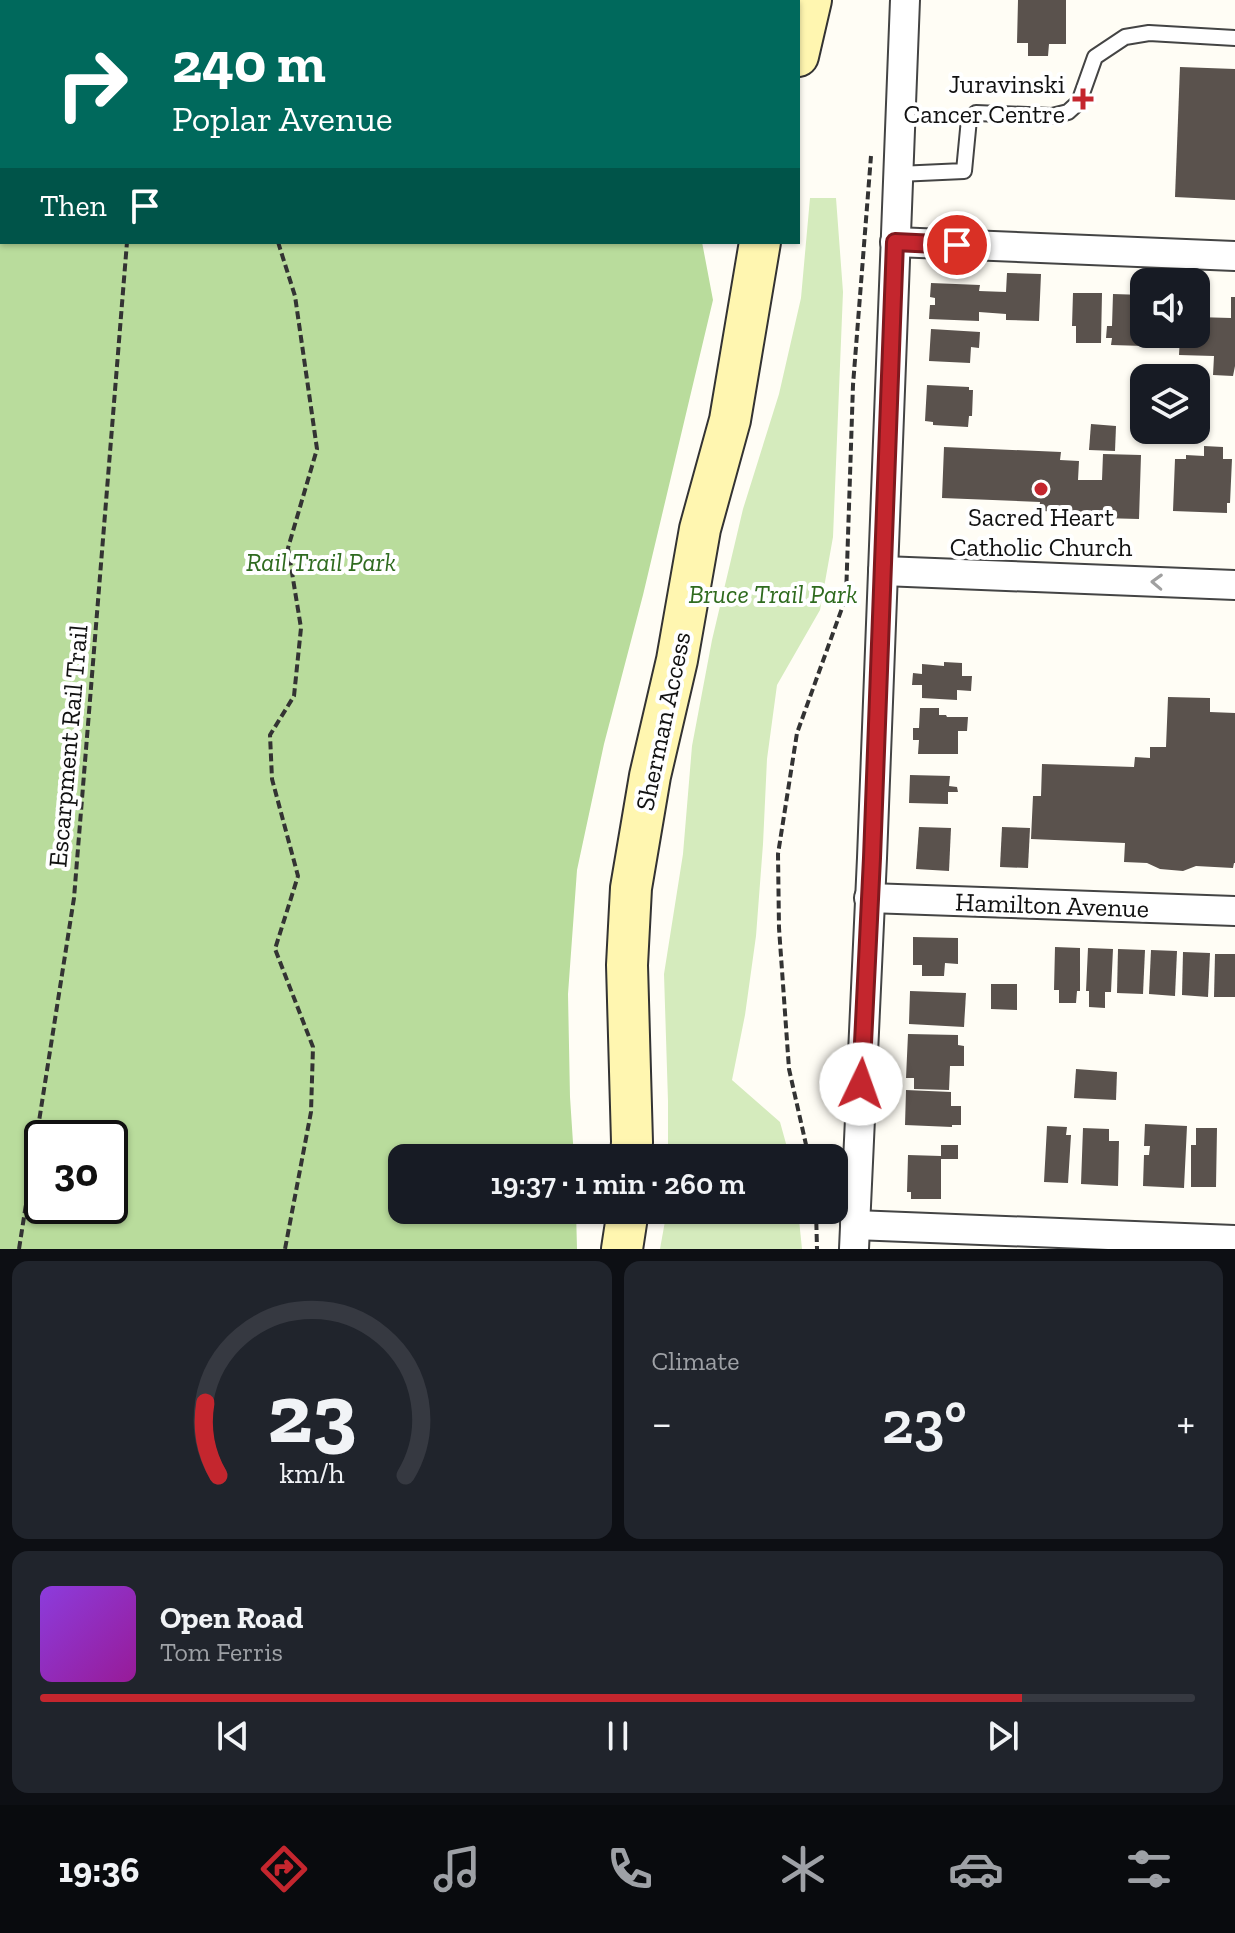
<!DOCTYPE html>
<meta charset="utf-8">
<style>
body{margin:0;font-family:"Zilla Slab",serif;background:#20242c;color:#f1f3f6;height:100vh;display:flex;flex-direction:column;font-size:30px;white-space:nowrap}
*{box-sizing:border-box;margin:0}
p{font-size:26px;color:#9ea1a6}
.icon{flex:none;width:44px;height:44px;fill:none;stroke:currentColor;stroke-width:2;stroke-linecap:round;stroke-linejoin:round}
.map{position:relative;height:1249px;overflow:hidden}
.panel{display:flex;flex-direction:column;gap:12px;padding:12px;background:#0d0f14;flex:1}
.panel>*{flex:none}
.top-card{position:absolute;left:0px;top:0px;width:800px;height:244px;box-shadow:0 2px 6px #0004;background:#00695c;color:#fff;overflow:hidden}
.controls{position:absolute;left:1130px;top:268px;display:grid;gap:16px}
.controls a{display:grid;place-items:center;width:80px;height:80px;border-radius:16px;background:#171b24;box-shadow:0 2px 6px #0004;font-size:40px}
.speed{position:absolute;left:24px;top:1120px;display:flex;gap:16px;font-size:40px;font-weight:700;text-align:center}
.speed>*{display:grid;place-content:center;width:104px;height:104px;border-radius:50%;background:#171b24;box-shadow:0 2px 6px #0004;line-height:1}
.speed .limit{border:4px solid #111;border-radius:12px;background:#fff;color:#111}
.pin{position:absolute;display:grid;place-items:center;width:68px;height:68px;color:#fff;margin:-34px;border:4px solid #fff;border-radius:50%;box-shadow:0 2px 8px #0007}
.me{position:absolute;width:88px;margin:-44px;rotate:3deg;stroke-linejoin:round;filter:drop-shadow(0 0 6px #0008)}
.turn{display:flex;align-items:center;gap:28px;height:168px;padding:0 40px;font-size:36px}
.turn .icon{width:104px;height:104px;stroke-width:2.5}
.turn b{display:block;font-size:56px;line-height:68px}
.then{display:flex;align-items:center;height:76px;padding:0 40px;background:#0003;gap:16px;font-size:30px}
.big{font-size:60px;font-weight:600;line-height:1.1}
.panel .widget{flex:1;display:flex;flex-direction:column;justify-content:center;gap:12px;min-width:0;padding:0 28px;border-radius:16px;background:#20242c}
.panel .dial{align-items:center;gap:0}
.dial svg{height:208px;overflow:visible;fill:none;stroke:#363941;stroke-width:7;stroke-linecap:round;text-anchor:middle}
.dial text{fill:#f1f3f6;stroke:none}
.song{display:flex;align-items:center;gap:24px}
.cover{width:96px;height:96px;border-radius:12px;background:linear-gradient(135deg,hsl(270 70% 55%),hsl(300 70% 35%))}
.played{height:8px;border-radius:4px;background:linear-gradient(90deg,#c4262e 85%,#363941 85%)}
.keys{display:flex;justify-content:space-around;direction:ltr}
.heat{display:flex;justify-content:space-between;align-items:center;font-size:44px;direction:ltr}
.panel .tiles{flex:1;display:grid;gap:12px;grid-template-columns:1fr 1fr}
.widget:last-child{grid-column:span 2}
.trip{position:absolute;left:388px;top:1144px;width:460px;height:80px;border-radius:16px;background:#171b24;box-shadow:0 2px 6px #0004;font-weight:600;line-height:80px;text-align:center}
.tabs{display:flex;height:128px;justify-content:space-around;align-items:center;background:#090b0e;color:#9ea1a6}
.tabs .icon{width:56px;height:56px}
.tabs .on{color:#c4262e}
.tabs b{font-size:36px;color:#f1f3f6}
.map>svg:first-child{display:block}
</style>
<div class="map">
<svg width="1235" height="1249" viewBox="0 0 1235 1249">
<rect width="100%" height="100%" fill="#fffdf5"/>
<g fill="#d5ebbd">
<polygon points="810,198 836,198 843,292 833,537 820,610 777,685 767,759 763,844 756,936 745,1015 732,1080 780,1122 790,1158 668,1158 668,1101 664,974 683,854 692,746 712,640 743,509 779,394 801,298"/>
<polygon points="667,1210 798,1210 802,1249 660,1249"/>
</g>
<path fill="#b9dc9c" fill-rule="evenodd" d="M0,0H777L776,2H2V242H702L713,300L643,595L604,744L577,870L568,994L570,1097L574,1158H402V1210H576L577,1249H0ZM42,1138H110V1206H42Z"/>
<g fill="#5a524d">
<polygon points="1018,0 1066,0 1066,44 1049,44 1048,56 1028,56 1028,43 1017,43"/>
<polygon points="1180,67 1235,69 1235,200 1175,197"/>
<polygon points="1007,273 1041,274 1039,321 1006,320 1006,314 979,312 979,321 929,319 930,305 935,305 935,298 930,297 931,283 980,285 979,291 1006,292"/>
<polygon points="1073,293 1102,293 1101,343 1076,343 1076,326 1072,326"/>
<polygon points="1113,294 1144,295 1144,346 1111,345 1112,338 1106,338 1107,326 1112,326"/>
<polygon points="1231,297 1235,297 1235,366 1233,376 1213,375 1214,356 1179,355 1180,334 1196,334 1196,317 1231,318"/>
<polygon points="931,329 980,332 979,348 971,347 970,363 929,361"/>
<polygon points="927,385 969,387 969,390 973,390 972,416 969,416 968,427 933,425 933,422 925,421"/>
<polygon points="1091,424 1116,426 1115,451 1089,450"/>
<polygon points="1204,446 1223,447 1223,459 1232,459 1230,503 1227,503 1227,513 1173,511 1175,459 1186,459 1186,455 1204,456"/>
<polygon points="944,447 1061,452 1060,460 1079,461 1078,480 1102,480 1103,454 1141,455 1139,519 1101,518 1101,516 1082,515 1082,512 1039,511 1040,502 942,498"/>
<polygon points="944,662 962,663 962,676 972,676 971,691 957,690 957,700 922,698 922,685 912,685 913,673 922,674 922,664 944,666"/>
<polygon points="1168,697 1210,698 1210,712 1235,713 1235,863 1234,863 1233,868 1196,866 1183,871 1160,869 1147,863 1124,862 1125,843 1031,839 1033,796 1041,796 1042,764 1134,767 1135,757 1150,758 1150,747 1166,747"/>
<polygon points="920,708 939,708 939,715 946,715 947,717 968,717 967,731 958,731 958,754 918,754 919,740 913,740 913,728 919,728"/>
<polygon points="910,775 950,776 949,786 957,787 958,792 948,792 948,804 909,803"/>
<polygon points="919,827 951,828 949,871 916,869"/>
<polygon points="1002,827 1030,828 1028,868 1000,867"/>
<polygon points="913,937 958,938 958,964 945,963 944,976 922,976 922,965 913,965"/>
<polygon points="1055,947 1080,948 1080,991 1077,991 1076,1003 1059,1003 1059,990 1054,990"/>
<polygon points="1088,948 1113,949 1111,992 1105,992 1105,1008 1089,1007 1089,991 1086,991"/>
<polygon points="1118,949 1145,950 1143,994 1117,993"/>
<polygon points="1151,950 1177,951 1175,996 1149,994"/>
<polygon points="1183,952 1210,953 1208,997 1182,995"/>
<polygon points="1215,954 1235,954 1235,997 1214,997"/>
<polygon points="991,984 1017,984 1017,1010 991,1009"/>
<polygon points="910,991 966,993 964,1027 909,1024"/>
<polygon points="908,1034 958,1035 958,1045 964,1046 964,1066 950,1066 949,1090 914,1089 914,1078 906,1078"/>
<polygon points="1076,1069 1117,1072 1116,1100 1074,1098"/>
<polygon points="906,1090 951,1092 951,1106 961,1106 961,1125 952,1125 952,1127 905,1125"/>
<polygon points="1145,1124 1187,1126 1184,1188 1143,1186 1144,1155 1149,1155 1150,1146 1144,1146"/>
<polygon points="1047,1126 1067,1127 1066,1135 1071,1135 1068,1183 1044,1182"/>
<polygon points="1083,1128 1109,1129 1109,1141 1119,1141 1118,1186 1081,1184"/>
<polygon points="1196,1128 1217,1128 1216,1187 1191,1187 1191,1145 1196,1145"/>
<polygon points="941,1145 958,1145 958,1159 941,1159 941,1199 911,1199 911,1192 907,1192 908,1155 941,1156"/>
</g>
<g fill="none" stroke-linecap="round" stroke-linejoin="round">
<g stroke="#444" stroke-width="18">
<polyline id="service" points="898,174 964,171 969,119 976,113 1052,116 1068,112 1079,102 1095,57 1125,37 1149,33 1235,38"/>
</g>
<g stroke="#444" stroke-width="32">
<g id="minor">
<polyline points="895,242 1235,256"/>
<polyline points="883,571 1235,585"/>
<polyline points="869,898 1235,911"/>
<polyline points="855,1225 1235,1240"/>
<polyline points="854,1249 872,858 905,0"/>
</g>
</g>
<g stroke="#333" stroke-width="44">
<g id="secondary">
<polyline points="798,56 811,0"/>
<polyline points="631,1158 632,1142 627,965 631,888 650,776 677,660 700,529 730,420 760,242"/>
<polyline points="622,1249 628,1210"/>
</g>
</g>
<g stroke="#333" stroke-width="4" stroke-dasharray="8 4" stroke-linecap="butt">
<polyline points="299,0 299,2"/>
<polyline points="146,2 146,0"/>
<polyline points="278,242 295,296 317,449 288,548 301,628 294,696 270,735 272,779 298,876 275,949 313,1047 311,1112 285,1249"/>
<polyline points="809,1158 789,1069 779,928 778,854 797,733 846,597 853,385 871,156"/>
<polyline points="816,1210 817,1249"/>
<polyline points="19,1249 74,898 127,242"/>
</g>
<use href="#service" stroke="#fff" stroke-width="14"/>
<use href="#minor" stroke="#fff" stroke-width="28"/>
<use href="#secondary" stroke="#fff6b0" stroke-width="40"/>
</g>
<defs><path id="oneway-chevron" d="M-2-3.5L2.5 0L-2 3.5" fill="none" stroke-width="1.6" stroke-linecap="round" stroke-linejoin="round" transform="scale(2)"/></defs>
<use stroke="#a0a0a0" href="#oneway-chevron" transform="translate(1157 582) rotate(-178)"/>
<g fill="none" stroke-linecap="round" stroke-linejoin="round">
<g stroke="#7f191e" stroke-width="20">
<polyline id="route" points="861,1084 872,858 895,242 957,245"/>
</g>
<use href="#route" stroke="#c4262e" stroke-width="14"/>
</g>
<g fill="#c4262e" stroke="#fff" stroke-width="3">
<path d="M1079 87h8v8h8v8h-8v8h-8v-8h-8v-8h8z"/>
<circle cx="1041" cy="489" r="8"/>
</g>
<g text-anchor="middle" dominant-baseline="central" stroke-width="8" stroke-linejoin="round" paint-order="stroke">
<g font-size="26" fill="#111" stroke="#fff" text-anchor="end">
<text x="1065" y="84">Juravinski<tspan x="1065" dy="30">Cancer Centre</tspan></text>
<text x="1041" y="517" text-anchor="middle">Sacred Heart<tspan x="1041" dy="30">Catholic Church</tspan></text>
</g>
<g font-size="26" font-style="italic" fill="#2f6b1f" stroke="#fff">
<text x="321" y="562">Rail Trail Park</text>
<text x="773" y="594">Bruce Trail Park</text>
</g>
<g font-size="26" fill="#111" stroke="#fff">
<text transform="translate(663 721) rotate(-78)">Sherman Access</text>
<text transform="translate(68 746) rotate(-85)">Escarpment Rail Trail</text>
<text transform="translate(1052 905) rotate(2)">Hamilton Avenue</text>
</g>
</g>
</svg>
<div class="controls">
<a><svg class="icon" aria-label="sound" viewBox="0 0 24 24"><path d="M4 9h4l5-4v14l-5-4H4zM17 9q2 3 0 6"/></svg></a>
<a><svg class="icon" aria-label="layers" viewBox="0 0 24 24"><path d="M12 4l9 5-9 5-9-5zM3 14l9 5 9-5"/></svg></a>
</div>
<div class="speed"><div class="limit">30</div></div>
<div class="pin" style="left:957px;top:245px;background:#d93025"><svg class="icon" aria-label="arrive" viewBox="0 0 24 24"><path d="M6 21V4h12l-3 4 3 4H6"/></svg></div>
<svg class="me" style="left:861px;top:1084px" viewBox="-20 -20 40 40"><circle r="19" fill="#fff"/><path d="M0-13L10 11 0 6-10 11z" fill="#c4262e"/></svg>
<div class="trip">19:37 · 1 min · 260 m</div>
<div class="top-card">
<div class="turn"><svg class="icon" aria-label="right" viewBox="0 0 24 24"><path d="M7 20v-9h11M14 6l5 5-5 5"/></svg><div><b>240 m</b>Poplar Avenue</div></div>
<div class="then">Then<svg class="icon" aria-label="arrive" viewBox="0 0 24 24"><path d="M6 21V4h12l-3 4 3 4H6"/></svg></div>
</div>
</div>
<section class="panel">
<div class="tiles">
<div class="widget dial"><svg viewBox="0 0 100 80">
<path d="M14 69A42 42 0 1 1 86 69"/>
<path d="M14 69A42 42 0 0 1 9 41" stroke="#c4262e"/>
<text x="50" y="56" font-size="32" font-weight="700">23</text>
<text x="50" y="72" font-size="11">km/h</text>
</svg></div>
<div class="widget"><p>Climate</p>
<div class="heat"><a>−</a><b class="big">23°</b><a>+</a></div>
</div>
<div class="widget">
<div class="song"><i class="cover"></i><div><b>Open Road</b><p>Tom Ferris</p></div></div>
<div class="played"></div>
<div class="keys"><svg class="icon" aria-label="previous" viewBox="0 0 24 24"><path d="M18 5L8 12l10 7zM5 5v14"/></svg><svg class="icon" aria-label="pause" viewBox="0 0 24 24"><path d="M8 5v14M16 5v14"/></svg><svg class="icon" aria-label="next" viewBox="0 0 24 24"><path d="M6 5l10 7-10 7zM19 5v14"/></svg></div>
</div>
</div>
</section>
<nav class="tabs">
<b>19:36</b>
<svg class="icon on" aria-label="directions" viewBox="0 0 24 24"><path d="M12 3l9 9-9 9-9-9zM9 14v-3h6M13 9l2 2-2 2"/></svg>
<svg class="icon" aria-label="music" viewBox="0 0 24 24"><path d="M9 18V5l10-2v13"/><circle cx="6" cy="18" r="3"/><circle cx="16" cy="16" r="3"/></svg>
<svg class="icon" aria-label="phone" viewBox="0 0 24 24"><path d="M5 4h4l2 5-3 2q2 4 5 5l2-3 5 2v4C11 20 4 13 5 4z"/></svg>
<svg class="icon" aria-label="climate" viewBox="0 0 24 24"><path d="M12 3v18M4 7l16 10M4 17L20 7"/></svg>
<svg class="icon" aria-label="car" viewBox="0 0 24 24"><path d="M5 17H2v-5l4-1 3-4h7l3 4 3 1v5h-3M9 17h6M6 11h13"/><circle cx="7" cy="17" r="2"/><circle cx="17" cy="17" r="2"/></svg>
<svg class="icon" aria-label="filters" viewBox="0 0 24 24"><path d="M4 7h16M4 17h16"/><circle cx="9" cy="7" r="2"/><circle cx="15" cy="17" r="2"/></svg>
</nav>
